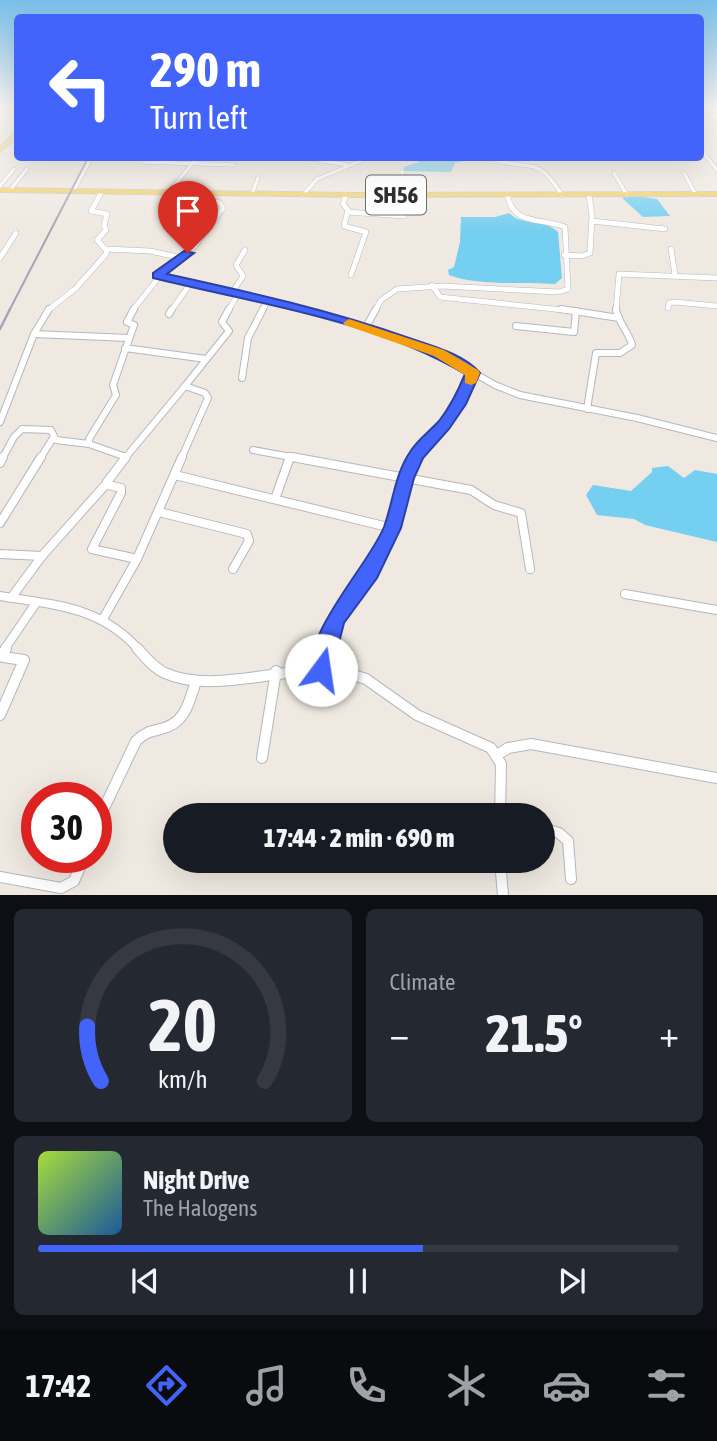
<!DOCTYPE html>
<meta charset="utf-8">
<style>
body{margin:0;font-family:"Asap Condensed",sans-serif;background:#242831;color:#f1f3f6;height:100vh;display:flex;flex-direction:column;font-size:26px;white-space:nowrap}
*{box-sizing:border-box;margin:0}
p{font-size:23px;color:#9ea1a6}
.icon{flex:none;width:38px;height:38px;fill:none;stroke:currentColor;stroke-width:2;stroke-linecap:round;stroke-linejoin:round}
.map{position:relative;height:895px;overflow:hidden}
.drawer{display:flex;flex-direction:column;gap:14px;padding:14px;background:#0d0f14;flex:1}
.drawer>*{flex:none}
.banner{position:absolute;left:14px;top:14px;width:690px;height:147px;border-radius:7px;box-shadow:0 7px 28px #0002;background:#4264fb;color:#fff;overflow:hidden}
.speed{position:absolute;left:21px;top:782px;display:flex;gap:14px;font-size:35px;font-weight:700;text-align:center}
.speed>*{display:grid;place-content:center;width:91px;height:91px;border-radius:50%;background:#171b24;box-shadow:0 7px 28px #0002;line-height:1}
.speed .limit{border:10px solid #d22;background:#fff;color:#111}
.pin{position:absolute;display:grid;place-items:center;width:60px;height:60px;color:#fff;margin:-72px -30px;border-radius:50% 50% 50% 0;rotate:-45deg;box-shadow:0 0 7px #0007}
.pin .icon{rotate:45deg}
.me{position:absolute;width:77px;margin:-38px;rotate:14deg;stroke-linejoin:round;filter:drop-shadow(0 0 5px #0008)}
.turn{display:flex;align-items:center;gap:24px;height:147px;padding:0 21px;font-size:32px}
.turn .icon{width:91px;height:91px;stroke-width:2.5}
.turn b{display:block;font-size:49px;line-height:60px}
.big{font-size:52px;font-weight:800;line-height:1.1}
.drawer .widget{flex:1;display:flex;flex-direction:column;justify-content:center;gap:10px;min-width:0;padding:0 24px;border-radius:10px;background:#242831}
.drawer .dial{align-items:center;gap:0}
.dial svg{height:182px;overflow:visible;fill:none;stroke:#363941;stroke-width:7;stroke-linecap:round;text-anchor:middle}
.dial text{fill:#f1f3f6;stroke:none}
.song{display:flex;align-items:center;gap:21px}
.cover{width:84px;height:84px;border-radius:10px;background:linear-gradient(135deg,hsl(80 70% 55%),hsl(210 70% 35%))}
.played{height:7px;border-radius:4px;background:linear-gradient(90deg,#4264fb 60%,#363941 60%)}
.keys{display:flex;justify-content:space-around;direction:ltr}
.heat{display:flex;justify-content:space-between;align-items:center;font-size:38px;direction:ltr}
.drawer .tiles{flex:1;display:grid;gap:14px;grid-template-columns:1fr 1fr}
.widget:last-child{grid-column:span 2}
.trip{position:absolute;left:163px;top:803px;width:392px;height:70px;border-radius:35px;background:#171b24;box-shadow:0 7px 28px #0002;font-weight:800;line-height:70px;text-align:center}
.dock{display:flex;height:112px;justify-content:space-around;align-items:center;background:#090b0e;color:#9ea1a6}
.dock .icon{width:49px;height:49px}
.dock .on{color:#4264fb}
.dock b{font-size:32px;color:#f1f3f6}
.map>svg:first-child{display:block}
</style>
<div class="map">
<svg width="717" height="895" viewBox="0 0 717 895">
<rect width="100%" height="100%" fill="#efe9e1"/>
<g fill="#75cff0">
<polygon points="419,158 470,158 472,159 455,163 451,172 404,171 404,167 419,162"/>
<polygon points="630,195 657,199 670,216 643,217 622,198"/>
<path d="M509,213C523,227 544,218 558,232L562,278L555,284C523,282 477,286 449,275L448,270L454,267L460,242L461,217H495Z"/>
<polygon points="668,466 684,478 695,470 717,474 717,542 645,525 634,519 597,515 586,495 593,485 631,491 652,472 652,468"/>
</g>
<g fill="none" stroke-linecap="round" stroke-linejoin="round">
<g stroke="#b4b7c1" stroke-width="4.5">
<g id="minor-far4">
<polyline points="700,115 717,115"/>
<polyline points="700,148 717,170"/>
<polyline points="148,158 145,162 234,165"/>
<polyline points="306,158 348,165"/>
<polyline points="391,158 409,159"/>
<path d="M490,158C528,173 536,152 562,195"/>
<polyline points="402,171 404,195"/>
<polyline points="614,173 627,195"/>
<polyline points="684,173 696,195"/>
<polyline points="0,186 14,169"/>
<polyline points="10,190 27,169"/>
<polyline points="74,190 91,158"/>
<polyline points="168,193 197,158"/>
<polyline points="196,194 202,196"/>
<polyline points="252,194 258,178"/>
<polyline points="303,195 317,179 368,158"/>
<polyline points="99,196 102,191"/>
<polyline points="182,196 184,194"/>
</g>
</g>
<g stroke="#b4b7c1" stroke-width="6">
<g id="minor-far3">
<polyline points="198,195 220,203 223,208 194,247 157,276 308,311"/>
<polyline points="346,195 343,204 348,210 344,226 366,232 351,275"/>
<polyline points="347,212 404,216"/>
<polyline points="163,217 183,195"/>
<polyline points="592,221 665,229"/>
<polyline points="106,249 150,251 182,258"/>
<polyline points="671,249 675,275"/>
<polyline points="564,255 582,256 590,253 592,216 589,195"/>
<polyline points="0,258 16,233"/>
<polyline points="432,285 440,297 573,311"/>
<polyline points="232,293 243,276 236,265 245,250"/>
<polyline points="668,308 669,303 674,302 717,306"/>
<polyline points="47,311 76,288 106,254 107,251 97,240 106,230 104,225 107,214 91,211 100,195"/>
<polyline points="132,311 159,277"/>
<polyline points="171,311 190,284"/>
<polyline points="228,311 238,294"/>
<polyline points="262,311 268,300"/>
<path d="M375,311L381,300L397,289L442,286L559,292L568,289L565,227C540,217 515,227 507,195"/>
<polyline points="616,311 619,274 717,278"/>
</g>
</g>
<g stroke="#b4b7c1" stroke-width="8">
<g id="minor-far2">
<polyline points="302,309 366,327 439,353 495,385 520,395 637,418 717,438"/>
<polyline points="561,309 619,318"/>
<polyline points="169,314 172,309"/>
<polyline points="516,326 574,332 576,311"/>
<polyline points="366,327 376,309"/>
<polyline points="34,334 129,338"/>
<polyline points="125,348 206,359"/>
<polyline points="242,378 248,338 263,309"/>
<path d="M587,409L596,353H620L632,345C629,332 617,321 616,309"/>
<polyline points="0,422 34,334 49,309"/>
<polyline points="253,450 302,459"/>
<polyline points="126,457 185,386"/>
<polyline points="2,459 14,437 22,429 51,430 56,440 89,444"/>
<polyline points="40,459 53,438"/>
<polyline points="124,459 126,457 89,444 89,439 116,395 113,385 134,325 127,322 134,309"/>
<polyline points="181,459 208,398 205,393 185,386 229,331 222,322 229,309"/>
<polyline points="289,459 290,456"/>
<polyline points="414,459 461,401 473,373"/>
</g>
</g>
<g stroke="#b4b7c1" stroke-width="10">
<g id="minor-far1">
<polyline points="292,457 471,490 494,505 521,513 530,569"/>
<polyline points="0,463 3,457"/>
<polyline points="175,475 392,528"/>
<polyline points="275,499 290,457"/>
<polyline points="159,512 247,534 249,541 233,569"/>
<polyline points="0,523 41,457"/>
<polyline points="0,554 42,556"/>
<polyline points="137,559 182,457"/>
<polyline points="625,594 717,610"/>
<path d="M0,596C54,605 101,606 139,650"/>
<polyline points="11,598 42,556 107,483"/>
<polyline points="103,619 137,559 92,549 121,493 121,488 108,485 107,482 126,457"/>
<polyline points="4,650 36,603"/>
<path d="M325,650C335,611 355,601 372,570C392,534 399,495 415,457"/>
</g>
</g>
<g stroke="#b4b7c1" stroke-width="12">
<g id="minor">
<path d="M137,648C145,657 154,668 165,673C208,693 275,670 321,670"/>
<polyline points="326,648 321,670 344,672 366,679 417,715 491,748 501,764 500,816"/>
<polyline points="0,715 24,660 3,657 6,648"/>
<polyline points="497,755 508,748 531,744 717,778"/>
<polyline points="262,758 276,671"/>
<path d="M96,825L136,741C144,733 151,731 161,729C186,723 189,702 196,681"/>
<polyline points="542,828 559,833 568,841 571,879"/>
<polyline points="500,861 503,895"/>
<polyline points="0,877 61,888 74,881 84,858"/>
</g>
</g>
<g stroke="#c9c9c9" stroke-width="2">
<g id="primary">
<polygon points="16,131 18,131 18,136 0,152 0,147"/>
<polygon points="0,188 352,193 717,192 717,196 352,197 0,192"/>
</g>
</g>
<use href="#minor-far4" stroke="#fff" stroke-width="3.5"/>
<use href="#minor-far3" stroke="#fff" stroke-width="5"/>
<use href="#minor-far2" stroke="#fff" stroke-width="6"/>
<use href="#minor-far1" stroke="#fff" stroke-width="8"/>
<use href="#minor" stroke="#fff" stroke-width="10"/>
<use href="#primary" fill="#f2d163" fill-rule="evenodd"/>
<polyline stroke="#a3a6b8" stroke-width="2" points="9,311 88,158"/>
<polyline stroke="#a3a6b8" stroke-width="2.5" points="0,329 10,309"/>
</g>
<linearGradient id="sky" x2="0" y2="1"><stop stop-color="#7abfeb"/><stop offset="0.46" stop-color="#f8f5f2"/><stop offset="1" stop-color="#f8f5f2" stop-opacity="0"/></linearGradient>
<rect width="717" height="232" fill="url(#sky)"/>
<path fill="#4264fb" stroke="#2b41a3" stroke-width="2" d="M184,251L194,253L167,274C249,292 330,310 409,338C432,346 464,354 480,373L466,404L449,429L423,458L414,478L401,528L377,578L344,623L332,670L329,678L321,681L314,678C297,639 369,565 384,527C393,502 395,474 410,452C417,440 430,431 439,421C451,406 458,391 465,374C372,319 258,304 153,278V273Z"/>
<polygon fill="#f59e0b" points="349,319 444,350 478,370 480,373 476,383 471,385 465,383 465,375 434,356 345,325 343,323"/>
<g text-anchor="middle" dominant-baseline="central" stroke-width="6" stroke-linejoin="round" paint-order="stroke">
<rect fill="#fff" stroke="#6d6d6d" stroke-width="2" x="366" y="175.5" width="60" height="39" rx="5"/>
<g font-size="23" font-weight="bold" fill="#2e2e2e">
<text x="396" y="195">SH56</text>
</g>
</g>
</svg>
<div class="speed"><div class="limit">30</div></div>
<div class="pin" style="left:188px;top:253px;background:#d93025"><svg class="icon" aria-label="arrive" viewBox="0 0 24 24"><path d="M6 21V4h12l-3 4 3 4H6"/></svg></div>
<svg class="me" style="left:321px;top:670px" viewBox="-20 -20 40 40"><circle r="19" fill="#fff"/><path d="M0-13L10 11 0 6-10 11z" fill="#4264fb"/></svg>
<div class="trip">17:44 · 2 min · 690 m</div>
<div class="banner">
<div class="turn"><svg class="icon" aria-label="left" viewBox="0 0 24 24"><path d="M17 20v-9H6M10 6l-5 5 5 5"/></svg><div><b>290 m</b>Turn left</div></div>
</div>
</div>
<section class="drawer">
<div class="tiles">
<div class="widget dial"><svg viewBox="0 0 100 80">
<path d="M14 69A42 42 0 1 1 86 69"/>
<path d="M14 69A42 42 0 0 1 8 45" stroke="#4264fb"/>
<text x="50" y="56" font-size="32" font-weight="700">20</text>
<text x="50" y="72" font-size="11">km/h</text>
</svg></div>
<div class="widget"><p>Climate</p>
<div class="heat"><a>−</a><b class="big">21.5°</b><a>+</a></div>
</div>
<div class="widget">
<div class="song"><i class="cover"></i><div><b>Night Drive</b><p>The Halogens</p></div></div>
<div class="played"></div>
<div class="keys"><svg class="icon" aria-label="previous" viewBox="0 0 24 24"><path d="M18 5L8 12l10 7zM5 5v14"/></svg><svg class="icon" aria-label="pause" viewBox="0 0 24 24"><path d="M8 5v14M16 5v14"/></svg><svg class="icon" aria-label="next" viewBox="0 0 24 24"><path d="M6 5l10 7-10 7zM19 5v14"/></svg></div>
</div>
</div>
</section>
<nav class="dock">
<b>17:42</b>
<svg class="icon on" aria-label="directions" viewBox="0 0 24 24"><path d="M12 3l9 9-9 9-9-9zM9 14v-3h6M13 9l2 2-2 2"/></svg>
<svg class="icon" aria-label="music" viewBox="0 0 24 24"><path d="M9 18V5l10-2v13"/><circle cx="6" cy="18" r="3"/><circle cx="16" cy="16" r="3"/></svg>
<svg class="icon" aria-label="phone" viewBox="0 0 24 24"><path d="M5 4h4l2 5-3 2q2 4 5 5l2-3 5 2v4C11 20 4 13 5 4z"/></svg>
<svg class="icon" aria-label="climate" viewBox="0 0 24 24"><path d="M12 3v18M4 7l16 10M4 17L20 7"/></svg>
<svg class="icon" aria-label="car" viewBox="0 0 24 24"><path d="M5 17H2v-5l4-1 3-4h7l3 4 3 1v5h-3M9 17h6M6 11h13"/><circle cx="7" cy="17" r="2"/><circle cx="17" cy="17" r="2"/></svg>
<svg class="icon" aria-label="filters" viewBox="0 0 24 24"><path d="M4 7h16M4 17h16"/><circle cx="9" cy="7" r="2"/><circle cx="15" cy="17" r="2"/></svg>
</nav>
